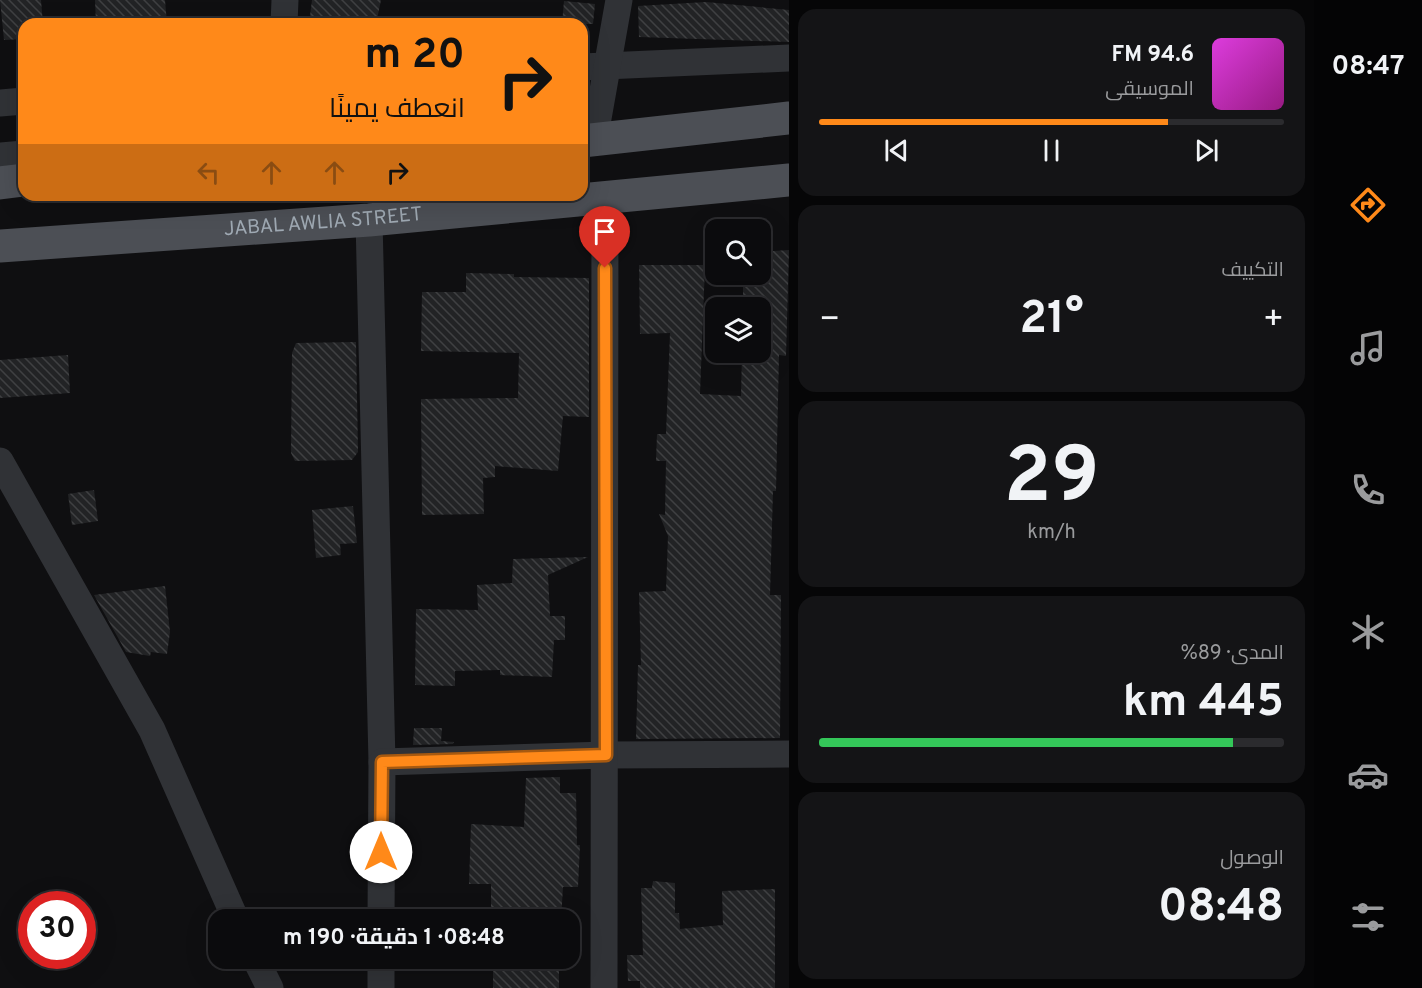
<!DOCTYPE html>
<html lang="ar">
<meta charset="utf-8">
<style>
body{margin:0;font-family:Overpass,Cairo,sans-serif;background:#141416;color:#f1f3f6;direction:rtl;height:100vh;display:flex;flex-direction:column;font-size:22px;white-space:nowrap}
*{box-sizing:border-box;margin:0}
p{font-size:20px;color:#9a9b9d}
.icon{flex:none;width:33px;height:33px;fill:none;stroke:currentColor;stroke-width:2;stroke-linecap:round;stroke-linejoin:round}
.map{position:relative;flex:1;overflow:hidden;direction:ltr}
.sheet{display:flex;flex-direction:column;gap:9px;padding:9px;background:#060607;width:525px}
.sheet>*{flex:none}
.guide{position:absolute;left:18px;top:18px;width:570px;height:183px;border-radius:18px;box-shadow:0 6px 24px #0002,0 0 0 2px #2b2b2e;direction:rtl;background:#ff8919;color:#111;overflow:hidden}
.controls{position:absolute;left:705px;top:219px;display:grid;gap:12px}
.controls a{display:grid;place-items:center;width:66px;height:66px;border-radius:12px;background:#0b0b0d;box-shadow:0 6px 24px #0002,0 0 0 2px #2b2b2e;font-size:30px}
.speed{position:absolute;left:18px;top:891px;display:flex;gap:12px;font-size:30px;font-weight:700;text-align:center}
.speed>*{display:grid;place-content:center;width:78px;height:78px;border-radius:50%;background:#0b0b0d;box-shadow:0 6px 24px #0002,0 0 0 2px #2b2b2e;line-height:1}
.speed .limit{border:9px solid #d22;background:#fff;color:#111}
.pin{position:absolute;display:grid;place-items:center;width:51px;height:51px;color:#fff;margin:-62px -26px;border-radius:50% 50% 50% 0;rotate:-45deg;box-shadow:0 0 6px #0007}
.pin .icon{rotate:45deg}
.me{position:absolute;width:66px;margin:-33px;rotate:0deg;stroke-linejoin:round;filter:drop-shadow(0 0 4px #0008)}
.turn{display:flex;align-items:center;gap:21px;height:126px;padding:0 24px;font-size:27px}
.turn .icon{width:78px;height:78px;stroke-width:2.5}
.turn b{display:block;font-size:42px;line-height:51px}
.lanes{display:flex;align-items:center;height:57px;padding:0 24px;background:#0003;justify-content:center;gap:30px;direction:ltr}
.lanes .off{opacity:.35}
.big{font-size:45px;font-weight:700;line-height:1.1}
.sheet .widget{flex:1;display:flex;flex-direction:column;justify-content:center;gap:9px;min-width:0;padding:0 21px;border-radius:18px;background:#141416}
.sheet .dial{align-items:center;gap:0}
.dial b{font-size:78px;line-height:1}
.song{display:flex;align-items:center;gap:18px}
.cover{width:72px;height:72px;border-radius:9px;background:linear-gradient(135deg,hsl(300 70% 55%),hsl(310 70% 35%))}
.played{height:6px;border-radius:3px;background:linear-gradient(90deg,#ff8919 75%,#2b2b2e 75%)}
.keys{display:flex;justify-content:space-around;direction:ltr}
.heat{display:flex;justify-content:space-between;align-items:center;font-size:33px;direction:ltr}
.charge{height:9px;border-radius:4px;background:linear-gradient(90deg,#34c759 89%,#2b2b2e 0)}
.trip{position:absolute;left:208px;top:909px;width:372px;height:60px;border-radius:18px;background:#0b0b0d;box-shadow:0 6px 24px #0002,0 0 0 2px #2b2b2e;font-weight:700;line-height:60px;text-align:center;direction:rtl}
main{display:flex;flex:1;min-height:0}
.dock{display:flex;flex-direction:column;width:108px;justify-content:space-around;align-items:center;background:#040405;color:#9a9b9d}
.dock .icon{width:42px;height:42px}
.dock .active{color:#ff8919}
.dock b{font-size:27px;color:#f1f3f6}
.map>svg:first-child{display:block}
</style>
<main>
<nav class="dock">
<b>08:47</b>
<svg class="icon active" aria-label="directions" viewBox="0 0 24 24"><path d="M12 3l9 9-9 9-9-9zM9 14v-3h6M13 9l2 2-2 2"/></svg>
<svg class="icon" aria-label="music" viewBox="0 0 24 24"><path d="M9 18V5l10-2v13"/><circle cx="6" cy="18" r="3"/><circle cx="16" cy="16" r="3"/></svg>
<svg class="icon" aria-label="phone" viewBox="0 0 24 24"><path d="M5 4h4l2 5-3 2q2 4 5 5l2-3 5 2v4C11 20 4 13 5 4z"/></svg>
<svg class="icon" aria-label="climate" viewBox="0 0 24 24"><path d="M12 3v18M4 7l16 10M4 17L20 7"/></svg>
<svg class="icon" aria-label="car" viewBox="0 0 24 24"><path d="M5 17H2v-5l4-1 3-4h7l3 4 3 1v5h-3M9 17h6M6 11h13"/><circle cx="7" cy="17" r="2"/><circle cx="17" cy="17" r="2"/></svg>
<svg class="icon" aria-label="filters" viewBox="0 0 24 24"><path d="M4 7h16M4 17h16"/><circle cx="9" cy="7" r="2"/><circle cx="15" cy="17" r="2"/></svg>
</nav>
<section class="sheet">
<div class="widget">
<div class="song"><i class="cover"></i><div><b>94.6 FM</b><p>الموسيقى</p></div></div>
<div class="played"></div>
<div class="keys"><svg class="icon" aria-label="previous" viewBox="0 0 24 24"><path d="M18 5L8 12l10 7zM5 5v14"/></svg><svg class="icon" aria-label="pause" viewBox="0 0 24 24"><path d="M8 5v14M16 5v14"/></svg><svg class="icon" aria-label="next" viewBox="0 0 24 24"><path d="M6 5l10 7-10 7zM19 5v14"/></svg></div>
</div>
<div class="widget"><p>التكييف</p>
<div class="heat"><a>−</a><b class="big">21°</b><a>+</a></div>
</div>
<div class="widget dial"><b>29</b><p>km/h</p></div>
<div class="widget"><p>المدى · 89%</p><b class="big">445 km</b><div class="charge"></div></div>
<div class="widget"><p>الوصول</p><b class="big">08:48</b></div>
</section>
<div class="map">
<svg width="789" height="988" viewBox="0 0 789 988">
<defs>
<pattern id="building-back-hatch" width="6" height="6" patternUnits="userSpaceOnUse" patternTransform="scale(1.5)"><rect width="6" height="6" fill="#222325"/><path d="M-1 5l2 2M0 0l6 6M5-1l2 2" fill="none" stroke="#3f4042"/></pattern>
</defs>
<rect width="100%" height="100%" fill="#0f0f11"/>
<g fill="url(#building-back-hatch)">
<polygon points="0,0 41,0 43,24 24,24 24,39 4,40"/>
<polygon points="95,0 165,0 167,24 96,24"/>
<polygon points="312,0 381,0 376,24 309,24"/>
<polygon points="564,1 595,4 593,24 562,24"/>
<polygon points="706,2 789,10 789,42 639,37 638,6"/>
<polygon points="789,250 786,356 779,355 776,491 773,491 770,595 781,595 780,738 636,739 638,665 641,665 639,592 666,591 668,536 659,514 665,515 666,461 656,461 657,434 666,434 670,333 640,334 639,265 705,265 700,394 741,396 742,352 760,352 760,308 743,308 743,274 760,274 760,252"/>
<polygon points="466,273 514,274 514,277 589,278 589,417 563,416 558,471 495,466 495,477 483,478 484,514 422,515 421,399 518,398 519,353 421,351 422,292 466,292"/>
<polygon points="356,342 358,452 352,460 295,461 291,453 292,353 296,343"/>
<polygon points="68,355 70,393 0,398 0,360"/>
<polygon points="94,490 98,521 72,525 68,494"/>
<polygon points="353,506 357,543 340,544 341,555 316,558 312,510"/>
<polygon points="588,557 548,575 550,616 565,616 565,640 554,640 552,677 500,675 500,670 455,671 455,686 415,685 416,609 478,610 477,585 512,583 513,559"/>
<polygon points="165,586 170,632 167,654 151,652 150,656 126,652 94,595"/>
<polygon points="414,728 442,728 441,741 454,742 453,744 413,745"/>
<polygon points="560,777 560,793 576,793 577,845 580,845 578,887 563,887 561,920 491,920 491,884 469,884 471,824 524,827 526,778"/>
<polygon points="653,881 675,883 675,913 679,913 680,929 723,925 722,891 775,889 775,988 640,988 640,981 628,981 627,955 643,955 641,888 652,888"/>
<rect x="493" y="958" width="66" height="30"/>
</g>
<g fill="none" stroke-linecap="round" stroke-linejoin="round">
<g stroke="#303236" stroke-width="27">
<polyline points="284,24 285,0"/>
<polyline points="582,67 789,58"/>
<polyline points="0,103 24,101"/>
<polyline points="594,141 619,0"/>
<polyline points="0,156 24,154"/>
<polyline points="369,220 382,762 381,920"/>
<polyline points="0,461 152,730 236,920"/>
<polyline points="382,762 606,755 789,754"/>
<polyline points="255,958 270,988"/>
<polyline points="381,988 381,958"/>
<polyline points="604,988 605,199"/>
</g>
<g stroke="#4c4f55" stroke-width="33">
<polyline points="582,141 789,118"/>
<polyline points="0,183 24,180"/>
<path id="s1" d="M0,246L369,220L789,180"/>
</g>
</g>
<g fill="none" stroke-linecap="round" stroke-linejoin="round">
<g stroke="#a65910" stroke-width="15">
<polyline id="route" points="381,852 382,762 606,755 605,268"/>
</g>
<use href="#route" stroke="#ff8919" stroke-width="10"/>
</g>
<g text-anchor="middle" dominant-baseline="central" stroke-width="6" stroke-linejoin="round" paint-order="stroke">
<g font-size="20" fill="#9fa9b3" stroke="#0a0b0c">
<text stroke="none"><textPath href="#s1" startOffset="324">JABAL AWLIA STREET</textPath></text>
</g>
</g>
</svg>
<div class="controls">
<a><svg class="icon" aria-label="search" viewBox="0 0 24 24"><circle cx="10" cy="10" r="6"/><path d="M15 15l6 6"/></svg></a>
<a><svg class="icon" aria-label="layers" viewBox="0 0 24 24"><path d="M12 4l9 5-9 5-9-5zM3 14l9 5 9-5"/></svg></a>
</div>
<div class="speed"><div class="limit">30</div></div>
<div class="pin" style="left:605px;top:268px;background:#d93025"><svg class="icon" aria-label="arrive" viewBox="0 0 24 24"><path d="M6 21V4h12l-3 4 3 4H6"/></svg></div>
<svg class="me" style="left:381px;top:852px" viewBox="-20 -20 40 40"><circle r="19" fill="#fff"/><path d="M0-13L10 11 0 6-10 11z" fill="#ff8919"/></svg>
<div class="trip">08:48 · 1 دقيقة · 190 m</div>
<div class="guide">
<div class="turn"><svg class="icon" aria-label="right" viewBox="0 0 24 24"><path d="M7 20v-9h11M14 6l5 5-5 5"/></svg><div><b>20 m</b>انعطف يمينًا</div></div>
<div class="lanes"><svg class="icon off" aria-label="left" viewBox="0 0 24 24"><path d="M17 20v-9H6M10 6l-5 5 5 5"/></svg><svg class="icon off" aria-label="ahead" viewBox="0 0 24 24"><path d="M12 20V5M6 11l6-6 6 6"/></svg><svg class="icon off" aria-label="ahead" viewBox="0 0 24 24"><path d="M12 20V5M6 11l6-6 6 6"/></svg><svg class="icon" aria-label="right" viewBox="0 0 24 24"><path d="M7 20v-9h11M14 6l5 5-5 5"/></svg></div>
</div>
</div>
</main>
